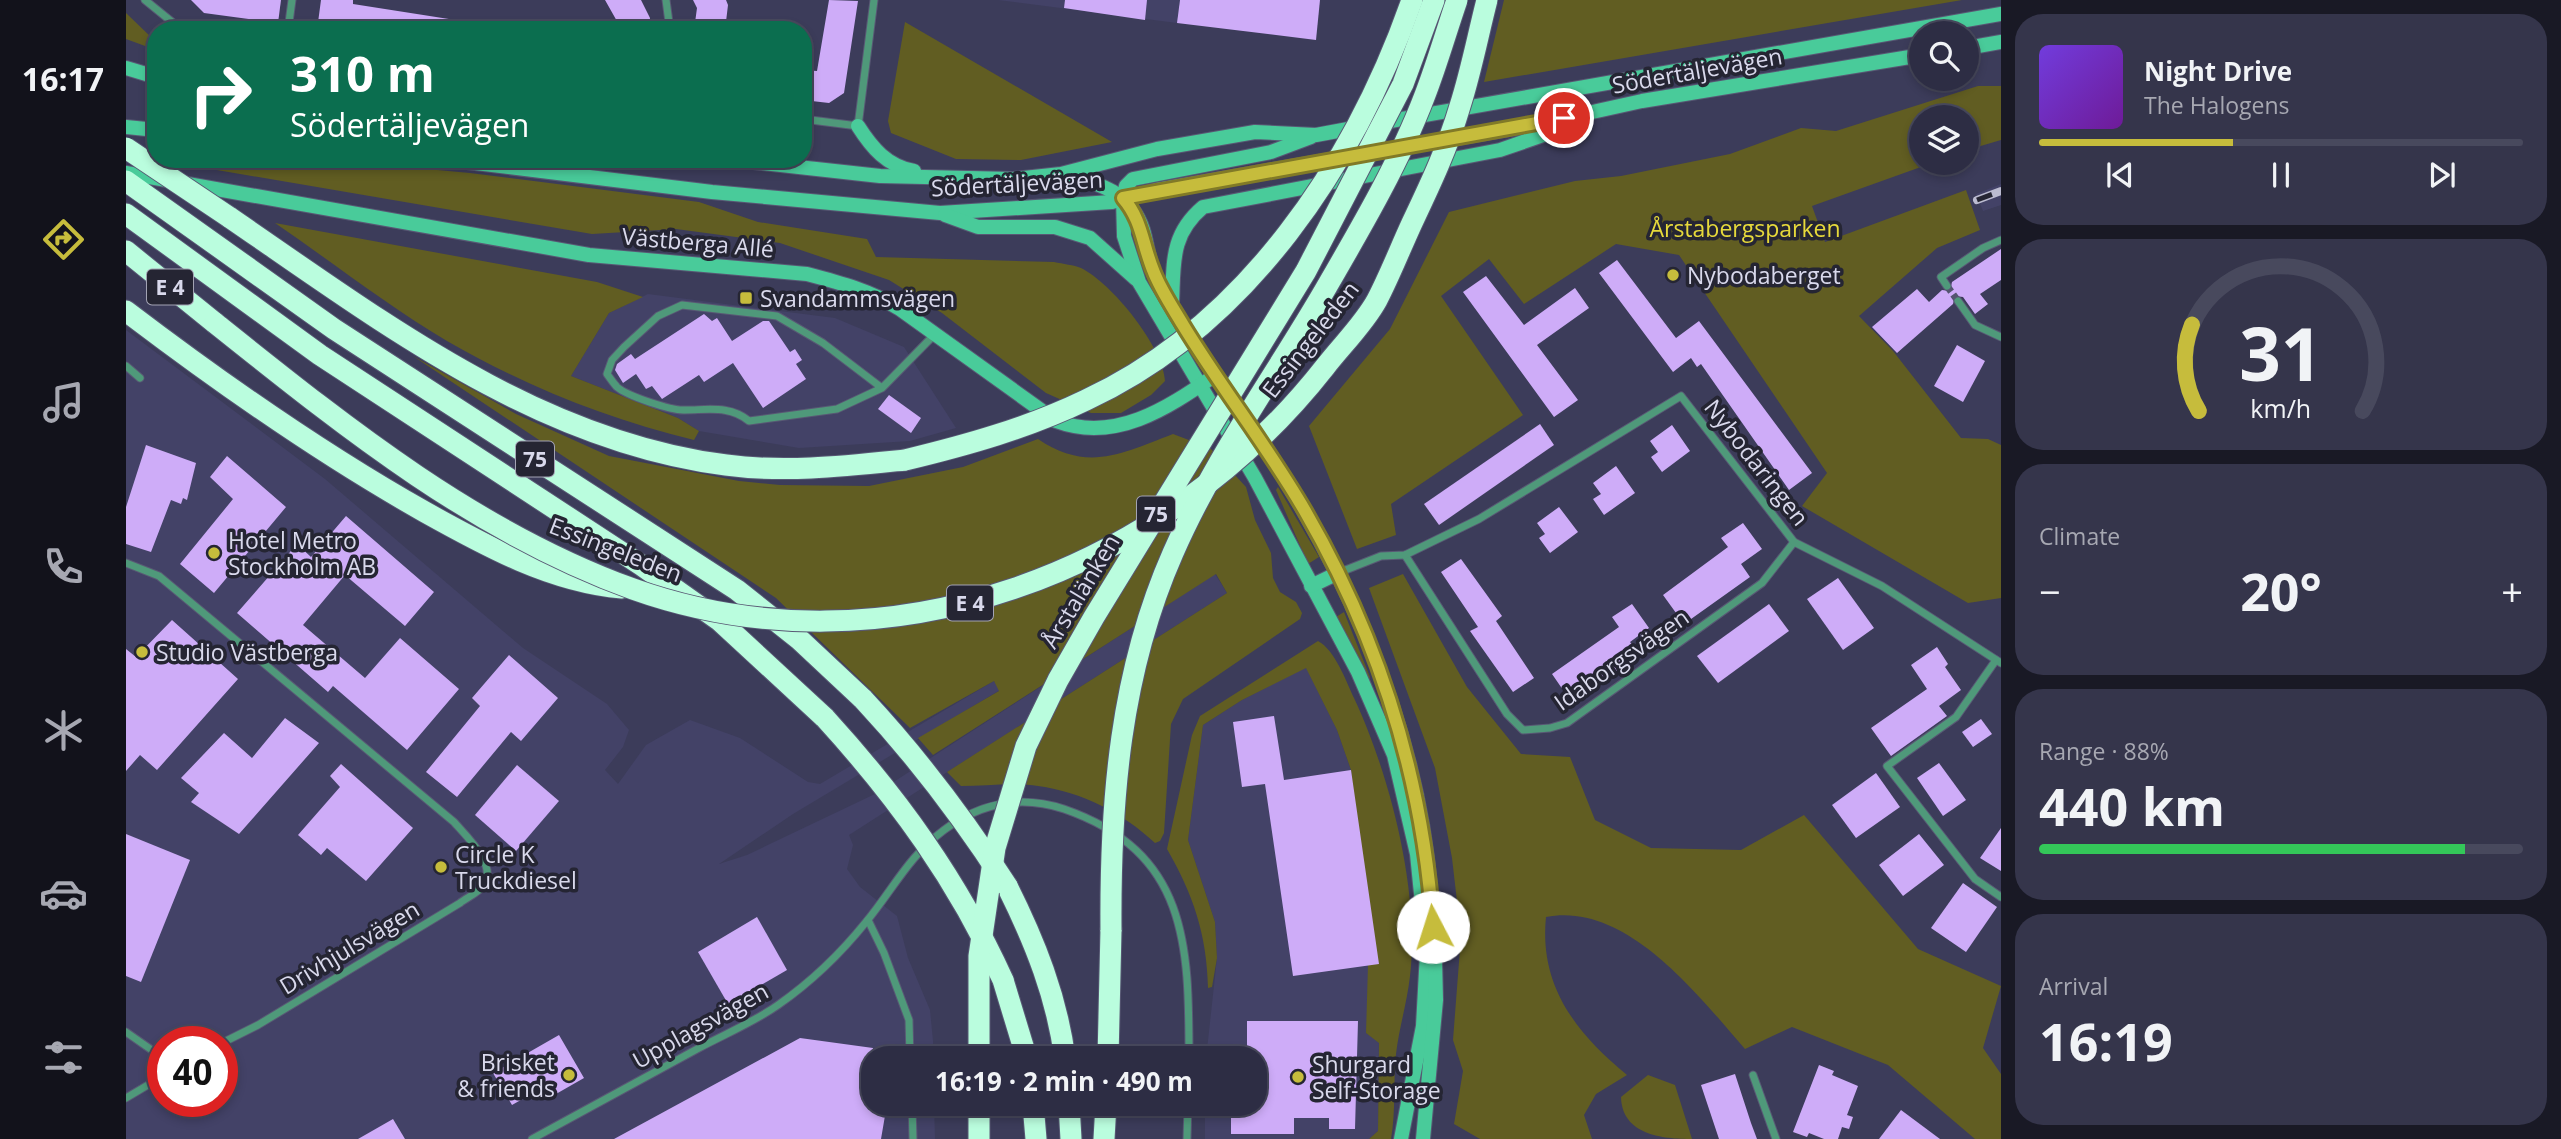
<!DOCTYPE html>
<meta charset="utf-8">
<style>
body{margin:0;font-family:"Open Sans",sans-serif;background:#35354b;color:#f1f3f6;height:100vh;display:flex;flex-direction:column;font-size:26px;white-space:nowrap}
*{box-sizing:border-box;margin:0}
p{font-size:23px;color:#a7a8b2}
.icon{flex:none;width:38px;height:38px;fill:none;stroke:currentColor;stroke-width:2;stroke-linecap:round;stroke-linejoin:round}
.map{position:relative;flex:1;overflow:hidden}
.drawer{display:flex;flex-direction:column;gap:14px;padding:14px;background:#191925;width:560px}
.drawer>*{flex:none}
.guide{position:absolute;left:21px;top:21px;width:665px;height:147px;border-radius:28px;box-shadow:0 4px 10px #0003,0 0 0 2px #48495d;background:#0b6e4f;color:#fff;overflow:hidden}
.tools{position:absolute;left:1783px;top:21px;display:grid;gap:14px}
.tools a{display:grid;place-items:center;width:70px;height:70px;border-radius:50%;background:#2d2d44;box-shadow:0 4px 10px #0003,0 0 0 2px #48495d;font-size:35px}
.speed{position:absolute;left:21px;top:1026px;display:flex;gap:14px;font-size:35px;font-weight:700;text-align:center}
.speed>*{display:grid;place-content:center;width:91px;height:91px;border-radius:50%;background:#2d2d44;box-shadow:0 4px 10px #0003,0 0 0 2px #48495d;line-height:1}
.speed .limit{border:10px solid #d22;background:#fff;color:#111}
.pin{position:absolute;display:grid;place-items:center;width:60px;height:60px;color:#fff;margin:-30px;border:4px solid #fff;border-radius:50%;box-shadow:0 2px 7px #0007}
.me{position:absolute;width:77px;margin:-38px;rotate:355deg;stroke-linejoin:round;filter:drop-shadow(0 0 5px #0008)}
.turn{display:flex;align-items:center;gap:24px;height:147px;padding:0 28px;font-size:32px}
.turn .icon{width:91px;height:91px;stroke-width:2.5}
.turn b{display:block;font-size:49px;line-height:60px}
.big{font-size:52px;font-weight:700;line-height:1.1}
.drawer .widget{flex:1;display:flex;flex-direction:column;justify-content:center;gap:10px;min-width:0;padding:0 24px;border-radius:28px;background:#35354b}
.drawer .dial{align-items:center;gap:0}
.dial svg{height:182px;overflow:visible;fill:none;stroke:#48495d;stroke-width:7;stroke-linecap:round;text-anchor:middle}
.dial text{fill:#f1f3f6;stroke:none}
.song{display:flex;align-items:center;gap:21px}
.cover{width:84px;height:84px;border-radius:10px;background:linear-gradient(135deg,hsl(260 70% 55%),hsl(280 70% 35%))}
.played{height:7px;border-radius:4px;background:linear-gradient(90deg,#c6bc3c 40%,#48495d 40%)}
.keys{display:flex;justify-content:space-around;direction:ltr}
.heat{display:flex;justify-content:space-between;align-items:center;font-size:38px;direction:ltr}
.charge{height:10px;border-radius:5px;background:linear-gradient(90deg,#34c759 88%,#48495d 0)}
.trip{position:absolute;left:735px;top:1046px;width:406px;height:70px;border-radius:28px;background:#2d2d44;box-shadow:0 4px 10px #0003,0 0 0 2px #48495d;font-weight:700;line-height:70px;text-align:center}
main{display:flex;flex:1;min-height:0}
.dock{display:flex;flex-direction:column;width:126px;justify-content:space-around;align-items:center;background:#12121b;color:#a7a8b2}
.dock .icon{width:49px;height:49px}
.dock .active{color:#c6bc3c}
.dock b{font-size:32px;color:#f1f3f6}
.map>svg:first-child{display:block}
</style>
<main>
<nav class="dock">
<b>16:17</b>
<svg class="icon active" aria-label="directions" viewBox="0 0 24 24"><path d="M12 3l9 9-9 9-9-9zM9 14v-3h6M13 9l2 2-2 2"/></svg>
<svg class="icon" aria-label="music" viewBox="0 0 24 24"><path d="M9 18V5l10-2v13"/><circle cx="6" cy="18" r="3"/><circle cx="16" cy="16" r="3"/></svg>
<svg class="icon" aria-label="phone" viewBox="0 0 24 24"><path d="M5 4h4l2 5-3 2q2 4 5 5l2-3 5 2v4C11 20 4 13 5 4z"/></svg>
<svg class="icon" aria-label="climate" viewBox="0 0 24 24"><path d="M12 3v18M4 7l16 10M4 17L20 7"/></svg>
<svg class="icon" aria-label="car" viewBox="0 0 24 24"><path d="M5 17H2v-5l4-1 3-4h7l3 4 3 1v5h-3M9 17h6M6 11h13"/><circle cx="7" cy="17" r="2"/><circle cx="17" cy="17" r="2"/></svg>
<svg class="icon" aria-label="filters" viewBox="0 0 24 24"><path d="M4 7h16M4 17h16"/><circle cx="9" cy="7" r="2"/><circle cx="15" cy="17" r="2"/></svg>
</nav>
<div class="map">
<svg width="1875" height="1139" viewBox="0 0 1875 1139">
<rect width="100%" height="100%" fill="#3c3c5a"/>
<g fill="#434267" fill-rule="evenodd">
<polygon points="872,0 1054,0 1051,23"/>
<polygon points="1875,184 1875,205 1857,211 1850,194"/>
<polygon points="522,294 709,318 778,347 830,428 784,441 673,448 573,431 552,418 445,376 483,313"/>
<path d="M0,330L199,479L397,648L481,704L503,730L497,747L479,770L492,784L520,745L564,720L614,738L682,782L694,784L868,681L874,690L667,814L593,864L621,855L749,794L1089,574L1101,593L723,835L727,845L721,869L734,887L771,916L782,958L804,1010L807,1041V1059H747V1104H808L809,1139H0ZM37,1041H96V1101H37Z"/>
<polygon points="1180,667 1211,730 1225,770 1253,964 1240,1033 1253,1042 1252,1131 1243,1139 1079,1139 1079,1104 1129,1104 1129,1059 1080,1059 1091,958 1089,922 1062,840 1077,725 1116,700"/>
</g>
<g fill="#615d22">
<polygon points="1378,0 1836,0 1358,82"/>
<polygon points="0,13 27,39 30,50 0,39"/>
<polygon points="779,22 986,142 895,160 830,159 765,133 762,121"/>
<polygon points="1852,86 1875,86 1875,140 1841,150 1841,117 1796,117 1796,163 1806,163 1686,206 1699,242 1840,190 1854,230 1811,248 1733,316 1767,351 1835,438 1862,439 1875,445 1875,598 1842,603 1676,506 1701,473 1553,255 1490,244 1398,304 1363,259 1315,296 1397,415 1265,504 1270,535 1231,549 1183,426 1264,329 1323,212 1449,181 1495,176 1604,154 1675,128 1710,131"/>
<path d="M48,159H191L344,173L573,202L632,222L741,239L750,257L928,262C937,264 948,265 955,268C986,283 1038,348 1039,381L1025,395L995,413H965L920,393L816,313L763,280L654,243L550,229L466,234L56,164Z"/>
<path d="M149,223L471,282L517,297L483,313L445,376L552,418L573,431L568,440C481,419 399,386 321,341C262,306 206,262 149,223Z"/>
<path d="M287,356L390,414L483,456L613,481L654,485L743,486L837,467L912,439C962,473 997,453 1047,434L1084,448L1120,487L1129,520L1145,553L1147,578L1154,592L1170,602L1176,613L1174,619L1057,699L1045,724L1038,833L1034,841L1029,843C997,813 956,792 912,786C888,782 860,786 835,786L821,772L1101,593L1090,574L807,755L792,738L873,691L868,681L784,728L650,598Z"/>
<polygon points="1152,487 1193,557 1182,564 1150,490"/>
<path d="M1277,574L1341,687L1395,754L1444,757L1469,820L1525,848L1615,850L1678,815L1792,949L1875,986L1857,1048L1875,1074V1139H1849L1762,1065L1666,1027L1619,1049C1572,995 1500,901 1420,917C1413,986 1450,1033 1501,1075L1470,1094L1458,1115L1466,1139H1354L1328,1124L1337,1071L1327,1040L1335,936L1326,858L1309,768L1243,588Z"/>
<polygon points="1218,612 1244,677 1243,680 1210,617"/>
<path d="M1192,641C1209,650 1220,681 1228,698C1264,775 1294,891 1284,976C1281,1003 1273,1028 1270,1054C1267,1083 1270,1111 1265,1139H1243L1252,1131L1253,1043L1240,1033L1242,965L1225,770L1211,730L1180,668L1116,700L1077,725L1062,840L1089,922L1091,958L1086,987L1082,988C1081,935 1067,894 1041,849L1066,735L1074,716Z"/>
<path d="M1522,1075L1549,1085L1566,1139C1536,1139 1496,1135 1495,1097Z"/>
</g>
<g fill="#ceacf8">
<polygon points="65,0 155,0 152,23 78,13"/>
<polygon points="195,0 227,0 227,4 342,22 341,30 191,30"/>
<polygon points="479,0 515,0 524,18 523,30 491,30 492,23"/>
<polygon points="567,0 600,0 602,5 599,30 568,30 571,8"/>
<polygon points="703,0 732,1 718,93 703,103 677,100 677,70 691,71"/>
<polygon points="939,0 1021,0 1019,20 938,8"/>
<polygon points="1054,0 1194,0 1190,40 1051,23"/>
<polygon points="1875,249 1875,280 1854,294 1862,304 1849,314 1837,297 1829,296 1827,304 1771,353 1746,327 1791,289 1803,302 1816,290 1824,291 1826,282"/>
<polygon points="1491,260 1550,338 1573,321 1686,473 1663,490 1575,364 1571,367 1565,358 1547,372 1473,273"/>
<polygon points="1360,276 1398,325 1449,288 1463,308 1411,345 1452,400 1428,417 1337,292"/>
<polygon points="578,314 586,321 591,318 606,341 637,321 643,321 664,352 669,349 676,360 670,364 680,379 637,408 607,363 578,382 573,375 536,399 526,386 520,389 510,374 497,383 489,370 491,364 505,354 509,359"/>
<polygon points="1831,345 1859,361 1837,402 1808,386"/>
<polygon points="763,395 795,418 785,433 752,409"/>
<polygon points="1414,424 1428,445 1313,525 1298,504"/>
<polygon points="1546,425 1564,451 1536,472 1525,457 1532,452 1524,441"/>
<polygon points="20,445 70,463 61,500 57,498 55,504 45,500 25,552 0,544 0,507"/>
<polygon points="101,456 160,507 88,593 54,564 107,499 84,477"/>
<polygon points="1490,466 1509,493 1478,515 1467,499 1475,494 1467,483"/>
<polygon points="1433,507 1452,532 1424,553 1413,538 1419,534 1411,523"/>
<polygon points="220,516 308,592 279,626 219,575 177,625 239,678 274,638 333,689 281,750 207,686 202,692 111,613 171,544 185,557"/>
<polygon points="1617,523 1636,549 1615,564 1624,577 1558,624 1537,595 1602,547 1595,538"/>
<polygon points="1335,559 1376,616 1370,621 1408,678 1387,692 1344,631 1352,627 1315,572"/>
<polygon points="1712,578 1748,628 1717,650 1681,599"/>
<polygon points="1506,604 1523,628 1504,642 1514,655 1446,703 1426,674 1493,627 1486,617"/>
<polygon points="1643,604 1663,631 1592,683 1571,656"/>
<polygon points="46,620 112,679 31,770 14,755 0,771 0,649 10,657"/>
<polygon points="1811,647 1822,664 1819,667 1835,690 1813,706 1821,716 1765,756 1745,728 1801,689 1785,665"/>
<polygon points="383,655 432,698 395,741 385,732 331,797 300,772 354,706 346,698"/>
<polygon points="1148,716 1158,780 1225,770 1253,964 1167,976 1139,784 1116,787 1107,722"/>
<polygon points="159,718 193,743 113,834 65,802 73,793 55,778 98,733 126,758"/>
<polygon points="1855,719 1866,734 1847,747 1836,732"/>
<polygon points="1813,763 1840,800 1817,816 1791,778"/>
<polygon points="215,764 287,828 240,881 201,848 195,855 172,835 214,787 204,776"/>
<polygon points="391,765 433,801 390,851 349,815"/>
<polygon points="1750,773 1774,807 1730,838 1706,805"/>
<polygon points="1875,828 1875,871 1854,858"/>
<polygon points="0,834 64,860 15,982 0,976"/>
<polygon points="1793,834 1818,865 1777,896 1753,865"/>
<polygon points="1837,883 1871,907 1840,952 1805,928"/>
<polygon points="631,917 661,970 602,1004 572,952"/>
<polygon points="1121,1021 1232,1021 1229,1129 1203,1129 1203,1118 1168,1118 1168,1134 1105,1134 1105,1104 1129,1104 1129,1059 1121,1059"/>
<polygon points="433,1035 458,1078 423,1098 416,1088 386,1105 367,1073"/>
<polygon points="674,1038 747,1048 747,1104 761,1104 755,1139 488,1139"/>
<polygon points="1693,1065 1708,1071 1706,1075 1732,1086 1721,1115 1727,1117 1723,1129 1716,1127 1712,1139 1698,1139 1683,1133 1681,1137 1667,1132"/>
<polygon points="1609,1074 1625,1123 1631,1139 1593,1139 1575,1085"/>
<polygon points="1775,1110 1814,1139 1753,1139"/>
<polygon points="267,1119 279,1139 232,1139"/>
</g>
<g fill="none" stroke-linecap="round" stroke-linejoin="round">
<polyline stroke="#545470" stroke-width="7" stroke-dasharray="7 3.5" stroke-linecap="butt" points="1821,286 1832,301"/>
<g stroke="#585874" stroke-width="9">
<g id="street">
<polyline points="19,0 56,30"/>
<polyline points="540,0 544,30"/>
<polyline points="162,30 166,0"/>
<polyline points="677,119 732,126 748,0"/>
<polyline points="1821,286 1815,277 1857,248 1875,240"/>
<polyline points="1832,301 1849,325 1875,337"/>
<polyline points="0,366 14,378"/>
<path d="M756,388L697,343L651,316L556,305L532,316L498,347L486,360L481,374C484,378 488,384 491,387C501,396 546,411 559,410C582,410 604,405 623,421L711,409L756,388L809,334"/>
<polyline points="1279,555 1381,714 1397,730 1424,728 1441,723 1636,583 1668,542"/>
<path d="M0,563L33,576L328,822C340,836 373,866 357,886C352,893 340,898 334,903L132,1025L96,1043"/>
<polyline points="1212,573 1255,556 1279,555 1353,519 1555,396 1668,542 1756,586 1875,663"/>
<polyline points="1870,660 1830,717 1761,766 1849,879 1875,897"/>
<polyline points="742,920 758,953 783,1020 784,1059"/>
<polyline points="0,1032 30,1053 37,1063"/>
<polyline points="1627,1075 1650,1139"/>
<polyline points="0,1098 37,1076"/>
<polyline points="786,1104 787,1139"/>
<path d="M406,1139C461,1109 517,1079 573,1048C599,1034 628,1022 652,1005C685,982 715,953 740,922C768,888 782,857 818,830C854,803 895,795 938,809C1062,852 1063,944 1063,1059"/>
<polyline points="1061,1139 1062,1104"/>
</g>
</g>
<g stroke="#585874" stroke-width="16">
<g id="secondary">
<polyline points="1841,48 1875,42"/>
<polyline points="0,68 30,77"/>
<polyline points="1253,123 1875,14"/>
<path d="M732,126C746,148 761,166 788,171"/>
<polyline points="0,127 30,130"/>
<polyline points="1185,137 1145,152 1007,179 1000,186 997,198 998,236 1013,282 1129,478 1232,672 1268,755 1291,854 1301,953 1297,1026 1275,1139"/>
<polyline points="316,159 586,192 814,213 986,202 1031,190 1412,124 1516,101 1796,55"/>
<polyline points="600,159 754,176 887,179 935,174 1031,149 1129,132 1190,135 1233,127"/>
<path d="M0,173L463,255L681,274C715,283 745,291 774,309L930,421C989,443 1040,409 1088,376"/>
<path d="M939,175C974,183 1005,193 1017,230C1021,243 1022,257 1027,271C1036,293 1051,314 1063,335C1091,381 1124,422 1152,467C1230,594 1292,737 1304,887"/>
<polyline points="819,215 852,227 929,227 964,238 1010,279"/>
<path d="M1046,303C1048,263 1044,235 1077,207L1374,150L1455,122"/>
<polyline points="1185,586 1212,573"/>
<polyline points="1297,1139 1310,1000 1309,959"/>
</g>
</g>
<g stroke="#585874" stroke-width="23">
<g id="highway">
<polyline points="0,181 208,329 611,590 674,640 737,699"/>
<polyline points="0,214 194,355 515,565 594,621 699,718"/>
<path d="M103,217C255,321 411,441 600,465C659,473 720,466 779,460"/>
<polyline points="0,251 89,323"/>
<path d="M0,311C96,384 194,453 299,512C360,546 425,582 496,588"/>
<path d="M881,886C909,942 931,997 939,1059"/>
<polyline points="877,980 901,1059"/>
<polyline points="982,1059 985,930"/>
<polyline points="907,1104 910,1139"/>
<polyline points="943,1104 945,1139"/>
<polyline points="853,1139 853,1104"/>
<polyline points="978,1139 980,1104"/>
</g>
</g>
<use href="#street" stroke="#4f997a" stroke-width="7"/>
<use href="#secondary" stroke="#49cb9a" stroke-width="14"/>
<use href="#highway" stroke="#bafdde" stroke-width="21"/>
<g stroke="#bbbbd0" stroke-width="8">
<polyline id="rail" points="1851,200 1875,191"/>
</g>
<use href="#rail" stroke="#252533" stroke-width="5" stroke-dasharray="16" stroke-linecap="butt"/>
<g stroke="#585874" stroke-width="23" stroke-linecap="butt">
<g id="highway-bridge">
<polyline points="0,148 103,217"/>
<path d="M89,323C218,426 349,532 507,589C760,679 1038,572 1199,367C1216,345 1238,324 1251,300C1264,275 1274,249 1286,223C1304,185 1322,147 1334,106C1345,72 1352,35 1361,0"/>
<path d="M779,460C841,445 902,428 960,400C1121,325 1229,163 1286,0"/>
<path d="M737,699C791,757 838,819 881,886"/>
<path d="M699,718C772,798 832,881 877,980"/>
<path d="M985,930C984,801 994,673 1047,553C1088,459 1149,376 1200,288C1236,226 1274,161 1299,95C1311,64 1320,32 1331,0"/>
<polyline points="853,1059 853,956 869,848 900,746 932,680 968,617 1180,271 1277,84 1308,0"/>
</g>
</g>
<use href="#highway-bridge" stroke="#bafdde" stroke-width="21"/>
</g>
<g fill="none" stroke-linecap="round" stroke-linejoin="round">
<g stroke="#817a27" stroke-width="18">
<path id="route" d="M1307,927C1297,780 1253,639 1179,511C1142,447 1096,389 1057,325C1047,308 1034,289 1027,270C1016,243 1016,220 997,198L1438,118"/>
</g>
<use href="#route" stroke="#c6bc3c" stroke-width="12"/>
</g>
<g fill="#c6bc3c" stroke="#252533" stroke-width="2.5">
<circle cx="1547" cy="275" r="7"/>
<rect x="613" y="291" width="14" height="14" rx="3.5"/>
<circle cx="88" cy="553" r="7"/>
<circle cx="16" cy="652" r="7"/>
<circle cx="315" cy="867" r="7"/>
<circle cx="443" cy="1075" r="7"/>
<circle cx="1172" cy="1077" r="7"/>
</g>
<g text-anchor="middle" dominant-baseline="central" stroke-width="7" stroke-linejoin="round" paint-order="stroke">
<g fill="#252533" stroke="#a3a3b4" stroke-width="2">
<rect x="21" y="269.5" width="46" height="35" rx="5"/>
<rect x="390" y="441.5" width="38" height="35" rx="5"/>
<rect x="1011" y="496.5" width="38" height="35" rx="5"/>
<rect x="821" y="585.5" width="46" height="35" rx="5"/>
</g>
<g font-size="21" font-weight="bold" fill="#d9d9ec">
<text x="44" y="287">E 4</text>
<text x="409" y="459">75</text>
<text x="1030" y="514">75</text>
<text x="844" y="603">E 4</text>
</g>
<g font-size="23" fill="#d9d9ec" stroke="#252533">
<text transform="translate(1571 70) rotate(-10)">Södertäljevägen</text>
<text transform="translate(891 183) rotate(-3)">Södertäljevägen</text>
<text transform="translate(572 242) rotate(5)">Västberga Allé</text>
<text transform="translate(1184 339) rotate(-52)">Essingeleden</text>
<text transform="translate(1631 462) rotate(52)">Nybodaringen</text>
<text transform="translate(490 549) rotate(21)">Essingeleden</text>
<text transform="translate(954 591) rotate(-59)">Årstalänken</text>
<text transform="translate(1495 659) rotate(-35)">Idaborgsvägen</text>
<text transform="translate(223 947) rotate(-31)">Drivhjulsvägen</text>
<text transform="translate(574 1025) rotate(-29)">Upplagsvägen</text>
</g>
<g font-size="23" fill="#e6d93b" stroke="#252533">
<text x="1619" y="228">Årstabergsparken</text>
</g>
<g font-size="23" fill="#d9d9ec" stroke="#252533" text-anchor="start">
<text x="1561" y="275">Nybodaberget</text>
<text x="634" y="298">Svandammsvägen</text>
<text x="102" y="540">Hotel Metro<tspan x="102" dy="26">Stockholm AB</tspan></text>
<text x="30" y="652">Studio Västberga</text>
<text x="329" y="854">Circle K<tspan x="329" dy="26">Truckdiesel</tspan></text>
<text x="429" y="1062" text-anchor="end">Brisket<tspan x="429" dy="26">&amp; friends</tspan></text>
<text x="1186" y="1064">Shurgard<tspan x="1186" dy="26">Self-Storage</tspan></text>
</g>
</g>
</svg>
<div class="tools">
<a><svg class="icon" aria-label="search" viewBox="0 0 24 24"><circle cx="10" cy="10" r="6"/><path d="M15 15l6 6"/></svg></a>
<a><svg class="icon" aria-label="layers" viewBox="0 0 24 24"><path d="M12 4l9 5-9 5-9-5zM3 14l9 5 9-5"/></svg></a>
</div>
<div class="speed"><div class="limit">40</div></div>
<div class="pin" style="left:1438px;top:118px;background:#d93025"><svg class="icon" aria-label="arrive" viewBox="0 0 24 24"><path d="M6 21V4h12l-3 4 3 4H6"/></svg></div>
<svg class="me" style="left:1307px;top:927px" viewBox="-20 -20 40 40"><circle r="19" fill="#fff"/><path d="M0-13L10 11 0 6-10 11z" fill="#c6bc3c"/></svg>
<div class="trip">16:19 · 2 min · 490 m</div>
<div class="guide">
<div class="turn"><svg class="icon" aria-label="right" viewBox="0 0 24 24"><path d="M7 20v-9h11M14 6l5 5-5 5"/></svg><div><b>310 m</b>Södertäljevägen</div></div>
</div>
</div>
<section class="drawer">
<div class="widget">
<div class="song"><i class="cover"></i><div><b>Night Drive</b><p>The Halogens</p></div></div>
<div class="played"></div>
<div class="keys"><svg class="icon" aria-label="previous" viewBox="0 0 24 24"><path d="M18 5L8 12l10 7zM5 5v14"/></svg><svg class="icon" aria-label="pause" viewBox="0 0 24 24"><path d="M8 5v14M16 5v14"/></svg><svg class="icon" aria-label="next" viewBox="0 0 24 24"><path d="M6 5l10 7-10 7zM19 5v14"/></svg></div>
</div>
<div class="widget dial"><svg viewBox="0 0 100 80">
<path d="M14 69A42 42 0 1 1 86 69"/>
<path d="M14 69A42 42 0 0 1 11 31" stroke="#c6bc3c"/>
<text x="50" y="56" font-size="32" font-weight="700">31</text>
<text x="50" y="72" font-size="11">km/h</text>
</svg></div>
<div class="widget"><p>Climate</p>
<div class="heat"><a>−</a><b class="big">20°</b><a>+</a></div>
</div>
<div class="widget"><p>Range · 88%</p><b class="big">440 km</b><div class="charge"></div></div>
<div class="widget"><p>Arrival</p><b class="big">16:19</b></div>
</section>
</main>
